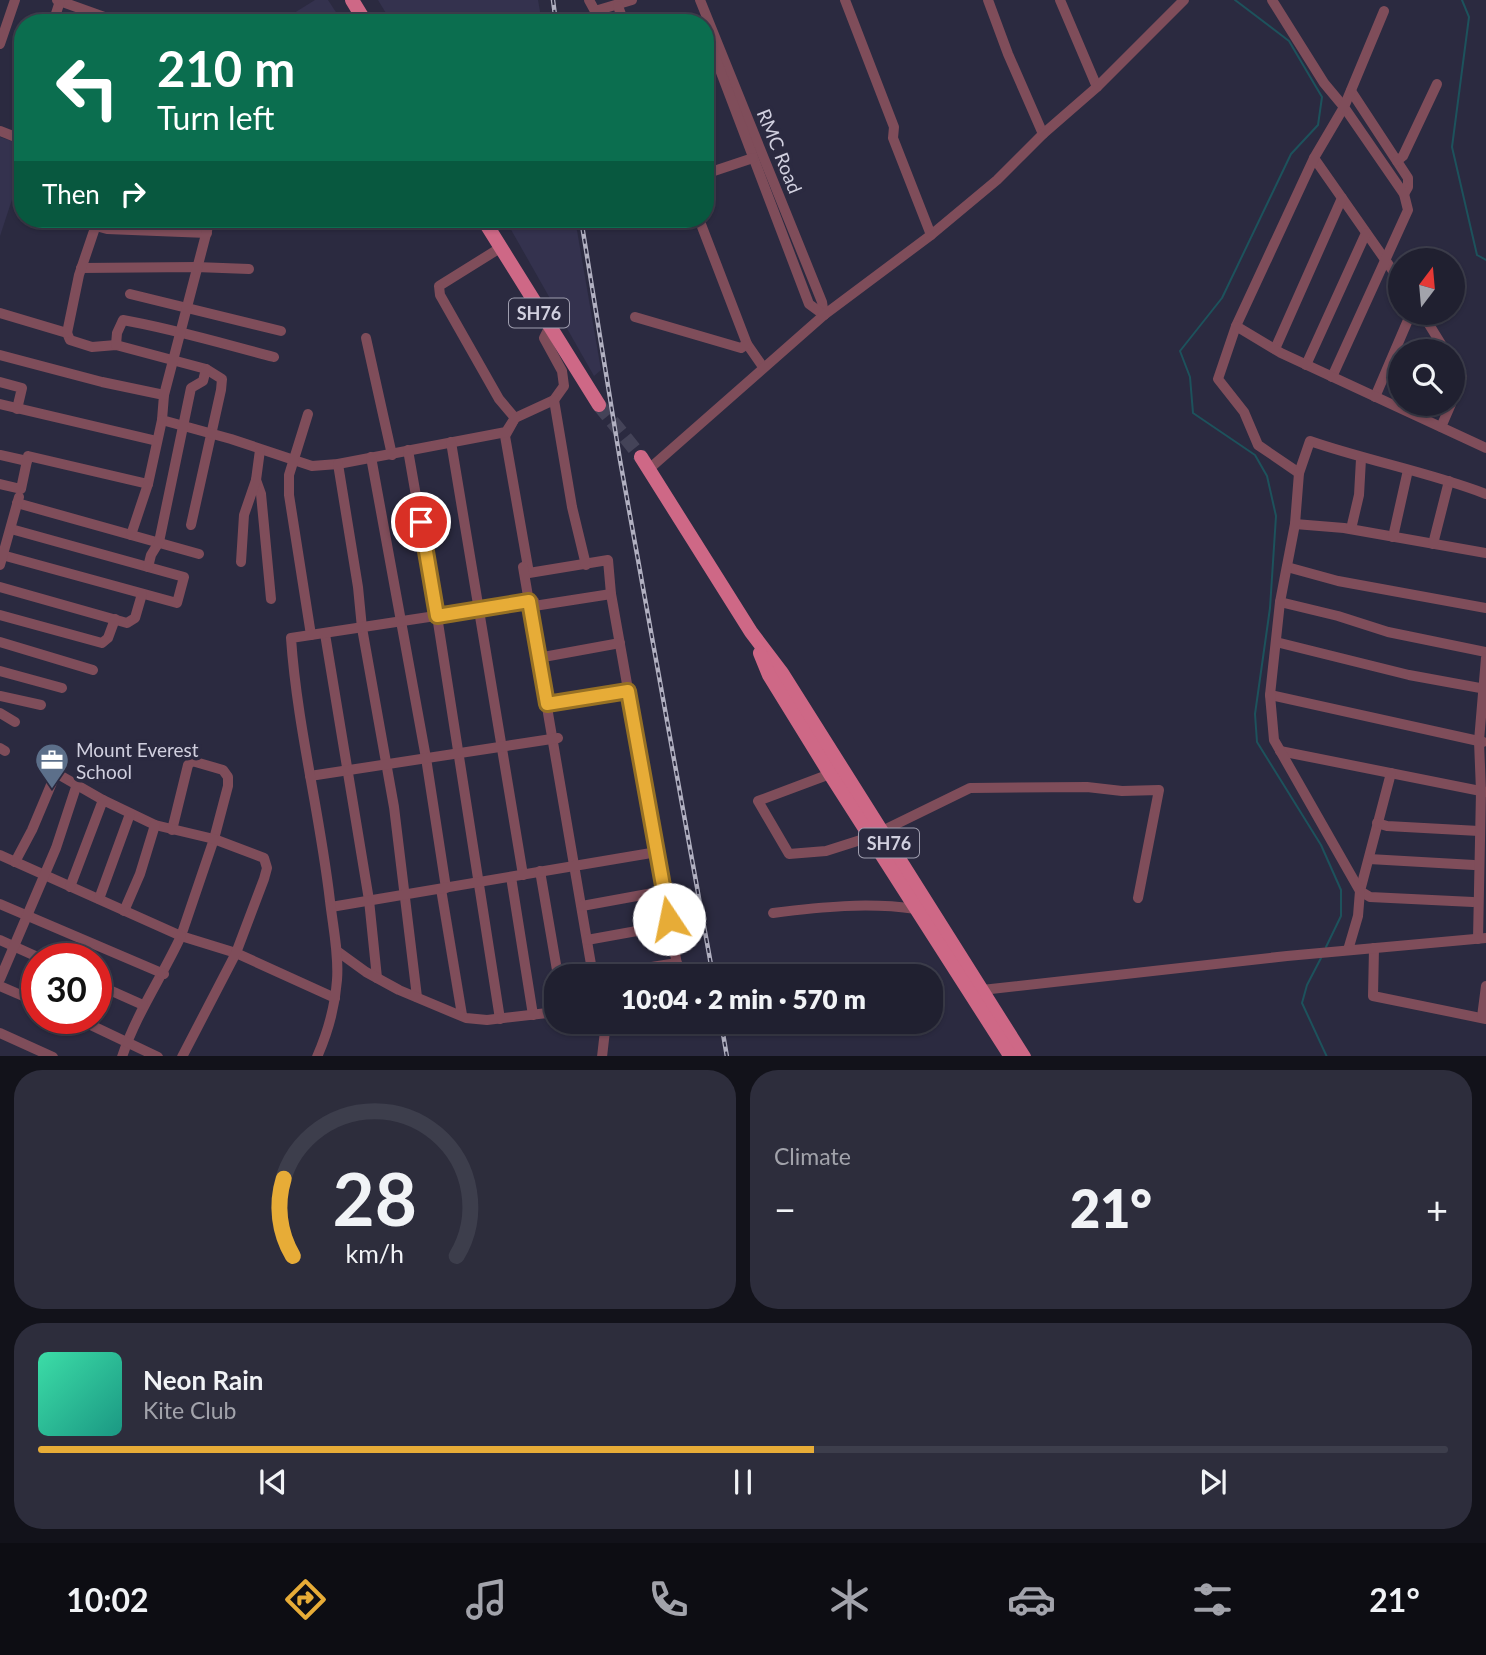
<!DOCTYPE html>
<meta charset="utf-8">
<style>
body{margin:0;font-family:Lato,sans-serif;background:#2d2d3c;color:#f1f3f6;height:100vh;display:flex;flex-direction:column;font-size:26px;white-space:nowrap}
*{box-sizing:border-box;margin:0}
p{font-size:23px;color:#a2a3ab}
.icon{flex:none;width:38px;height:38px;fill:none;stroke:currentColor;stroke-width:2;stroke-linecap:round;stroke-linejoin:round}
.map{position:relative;height:1056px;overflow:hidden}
.side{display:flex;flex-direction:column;gap:14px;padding:14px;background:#12121a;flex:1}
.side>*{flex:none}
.banner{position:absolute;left:14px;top:14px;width:700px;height:214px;border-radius:28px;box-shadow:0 2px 5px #0004,0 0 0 2px #3d3e4c;background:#0b6e4f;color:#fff;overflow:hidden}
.needle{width:46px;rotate:16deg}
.buttons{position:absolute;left:1388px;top:248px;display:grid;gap:14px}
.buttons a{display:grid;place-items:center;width:77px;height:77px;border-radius:50%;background:#202030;box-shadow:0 2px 5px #0004,0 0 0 2px #3d3e4c;font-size:35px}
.speed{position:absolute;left:21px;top:943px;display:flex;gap:14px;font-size:35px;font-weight:700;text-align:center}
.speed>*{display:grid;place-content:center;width:91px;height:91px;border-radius:50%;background:#202030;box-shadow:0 2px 5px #0004,0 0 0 2px #3d3e4c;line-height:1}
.speed .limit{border:10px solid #d22;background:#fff;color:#111}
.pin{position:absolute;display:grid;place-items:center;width:60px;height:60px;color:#fff;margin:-30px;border:4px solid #fff;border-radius:50%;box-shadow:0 2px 7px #0007}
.me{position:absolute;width:77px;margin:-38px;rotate:349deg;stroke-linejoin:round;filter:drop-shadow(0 0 5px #0008)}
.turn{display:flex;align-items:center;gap:24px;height:147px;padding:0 28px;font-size:32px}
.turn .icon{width:91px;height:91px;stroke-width:2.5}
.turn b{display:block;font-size:49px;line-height:60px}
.then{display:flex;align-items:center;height:66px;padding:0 28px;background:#0003;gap:14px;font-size:26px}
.big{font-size:52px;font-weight:800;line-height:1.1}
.side .widget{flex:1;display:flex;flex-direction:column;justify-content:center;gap:10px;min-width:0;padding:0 24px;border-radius:28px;background:#2d2d3c}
.side .dial{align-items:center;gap:0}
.dial svg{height:182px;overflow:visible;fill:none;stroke:#3d3e4c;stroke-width:7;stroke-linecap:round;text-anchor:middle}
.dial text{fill:#f1f3f6;stroke:none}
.song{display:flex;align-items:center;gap:21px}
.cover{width:84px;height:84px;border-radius:10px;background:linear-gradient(135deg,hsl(160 70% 55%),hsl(170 70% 35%))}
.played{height:7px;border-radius:4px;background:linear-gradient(90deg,#e7ac37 55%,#3d3e4c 55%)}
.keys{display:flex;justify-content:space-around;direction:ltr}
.heat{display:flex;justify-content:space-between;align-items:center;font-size:38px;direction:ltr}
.side .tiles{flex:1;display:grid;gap:14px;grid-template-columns:1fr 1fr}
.widget:last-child{grid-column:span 2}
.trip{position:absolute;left:544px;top:964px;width:399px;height:70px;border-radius:28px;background:#202030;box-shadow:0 2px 5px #0004,0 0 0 2px #3d3e4c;font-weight:800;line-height:70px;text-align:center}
.tabs{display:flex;height:112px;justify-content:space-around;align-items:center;background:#0d0d13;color:#a2a3ab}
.tabs .icon{width:49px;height:49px}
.tabs .active{color:#e7ac37}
.tabs b{font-size:32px;color:#f1f3f6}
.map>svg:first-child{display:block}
</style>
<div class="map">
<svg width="1486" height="1057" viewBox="0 0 1486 1057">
<rect width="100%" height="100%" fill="#2b2a40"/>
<g fill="#34324e">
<polygon points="315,0 328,0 343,23 278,23"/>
<polygon points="378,0 538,0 542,23 392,23"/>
<polygon points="0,137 23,145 23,166 0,236"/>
<polygon points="505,219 575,219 601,370 594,376"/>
</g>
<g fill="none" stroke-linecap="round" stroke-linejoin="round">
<g stroke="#1d525c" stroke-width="2">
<polyline points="1235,0 1289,41 1322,97 1318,125 1291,154 1222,298 1180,351 1190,377 1193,413 1255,455 1267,476 1276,516 1270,608 1255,714 1257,742 1321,845 1341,890 1341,916 1326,947"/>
<polyline points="1462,0 1469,17 1452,147 1477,255 1486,260"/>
<polyline points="1321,958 1307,985 1302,1003 1327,1057"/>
</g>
<polyline stroke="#444358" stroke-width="14" stroke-dasharray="14 7" stroke-linecap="butt" points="599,405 641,457"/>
<g stroke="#7f4d5a" stroke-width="10">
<polyline points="57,0 121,23"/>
<polyline points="589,0 595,11 632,0"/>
<polyline points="700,0 822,302 824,315"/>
<polyline points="845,0 894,127 893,138 931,235"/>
<polyline points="988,0 1008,54 1043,134"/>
<polyline points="1060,0 1097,87"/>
<polyline points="618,6 624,23"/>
<polyline points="53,23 60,1"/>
<polyline points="706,33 809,304 824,315"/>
<polyline points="0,44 15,0"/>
<polyline points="1351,91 1408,178 1408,187 1404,194"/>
<polyline points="0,131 23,140"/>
<polyline points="15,136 23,112"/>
<polyline points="1314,158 1400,281"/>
<polyline points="1397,161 1403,156 1437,84"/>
<polyline points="705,174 753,158"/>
<polyline points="699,219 747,344 763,367"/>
<polyline points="96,226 107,229 207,233"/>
<polyline points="81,268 196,267 249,269"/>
<polyline points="130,294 281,331"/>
<polyline points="0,313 67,333 70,340 92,347 116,345 206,369 222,379 221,390 191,525"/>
<polyline points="1422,313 1446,352"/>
<polyline points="635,317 741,348 747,344"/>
<polyline points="1236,326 1314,158 1344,107 1324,83 1272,0"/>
<polyline points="549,328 544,338 562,371 564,386 554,400 515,418 505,436 529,573 608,560 611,594 679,976"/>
<polyline points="67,333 79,275 98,219"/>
<polyline points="366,338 392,455"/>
<path d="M116,345L117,333L123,320C174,329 224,344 274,357"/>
<polyline points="1275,349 1342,198"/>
<polyline points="0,355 102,382 164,395 162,420 231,439 312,466 338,464 506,432 515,418 499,399 440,295 439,286 500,248"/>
<polyline points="1452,362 1462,377 1452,400"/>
<polyline points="1306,365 1366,233"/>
<polyline points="1332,377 1408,210 1404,194 1344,107 1384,11"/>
<polyline points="0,382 22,388 17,409"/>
<polyline points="164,395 210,219"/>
<polyline points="1375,397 1411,313"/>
<polyline points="554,400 572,507 586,565"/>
<polyline points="0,404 157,441"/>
<polyline points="308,414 289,475 289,495 311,635"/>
<polyline points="1441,427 1451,404"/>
<polyline points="451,442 523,875"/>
<polyline points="408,450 437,616 500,1019"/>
<polyline points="0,455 27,461"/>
<polyline points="371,457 426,758 446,888"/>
<polyline points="338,464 358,587 362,628 394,807 417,997"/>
<polyline points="649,469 824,315 931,235 997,180 1043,134 1097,87 1184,0"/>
<polyline points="1299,473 1258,445 1244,412 1218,379 1236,326 1281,353 1486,448"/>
<polyline points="256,480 261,494 271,599"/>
<polyline points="0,484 21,489 28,456 148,484 162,420"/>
<polyline points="17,503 199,554"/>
<polyline points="1295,524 1344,528 1486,553"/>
<polyline points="1351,529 1359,495 1361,459"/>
<polyline points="131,535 148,484"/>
<polyline points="1393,537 1408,470"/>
<polyline points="1433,544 1449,481"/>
<polyline points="2,555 177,603 184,577 11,529"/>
<polyline points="241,562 244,515 256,480 260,450"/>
<polyline points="0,565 19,497"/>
<polyline points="148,567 151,555 159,542 191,388 203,381 206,369"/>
<polyline points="523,567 593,976"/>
<polyline points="1287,567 1338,581 1486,608"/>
<polyline points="0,587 127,623 135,618 142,594"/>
<polyline points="1280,602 1338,616 1388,632 1486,652"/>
<polyline points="534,606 611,594"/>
<polyline points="0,615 102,643 108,638 115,619"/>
<polyline points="325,634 369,900 377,978"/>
<polyline points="0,642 93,670"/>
<polyline points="1276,642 1409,675 1486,689"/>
<polyline points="538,658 620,643"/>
<polyline points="0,671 62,688"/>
<polyline points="1270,695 1483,742"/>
<polyline points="0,696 41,705"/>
<polyline points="547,704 628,691"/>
<polyline points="0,713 15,722"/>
<polyline points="0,748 5,751"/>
<polyline points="1280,751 1486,792"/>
<polyline points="1391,773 1360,891 1370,897 1473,902"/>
<polyline points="830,774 758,801 789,854 826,851 870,837"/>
<polyline points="310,776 558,738"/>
<polyline points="1377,823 1387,826 1479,831"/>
<polyline points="172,830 188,765 192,761 223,770 228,777 228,786 214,839 181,936 236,953 335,998"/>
<polyline points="882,831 970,788 1087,787 1122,791 1159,790 1138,898"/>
<path d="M0,855L181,936C162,977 136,1014 122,1057"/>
<polyline points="1369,859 1474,865"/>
<polyline points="15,862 32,830 56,773 103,800"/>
<polyline points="540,871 558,976"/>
<polyline points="511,877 533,1015"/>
<polyline points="70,887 103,800 155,825 214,839 264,858 267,868 264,879 236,953 182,1057"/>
<polyline points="441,889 462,1015"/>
<polyline points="99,899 130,814"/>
<polyline points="0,904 164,974"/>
<polyline points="582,906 664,891"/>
<polyline points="331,907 657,852"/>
<polyline points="124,911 140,874 155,825"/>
<path d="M773,913C821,907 867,902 916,909"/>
<polyline points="1478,939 1481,791 1479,741 1486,658"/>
<polyline points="0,940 42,959"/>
<polyline points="587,940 670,925"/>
<polyline points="1374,948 1373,996 1486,1019"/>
<path d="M1348,950L1358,916L1360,891L1274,740L1270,695L1280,602L1295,524L1299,473L1310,441C1368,461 1429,472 1486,494"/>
<polyline points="337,951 366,972 399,990 466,1018 487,1020 556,1012"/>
<polyline points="595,976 677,963"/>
<polyline points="0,979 56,848 77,784"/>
<polyline points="96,984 143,1005"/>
<polyline points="0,986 37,1002"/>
<polyline points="978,992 982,990 1287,956 1486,938"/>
<polyline points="1482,1017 1486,986"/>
<polyline points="76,1018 158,1057"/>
<polyline points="0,1033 53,1057"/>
<path d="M317,1057C328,1032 335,1007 337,980C339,954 333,927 330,901C320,813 297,726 291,638L534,601"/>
<polyline points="602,1057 606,1022"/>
</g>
<g stroke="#ce6886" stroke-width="14">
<polyline points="352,0 366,23"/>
<polyline points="483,219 599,405"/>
<polyline points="641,457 751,632 782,673 1024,1057"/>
<polyline points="760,653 769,675 830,774 1011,1057"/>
</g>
<g stroke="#b1b0c1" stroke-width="4.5">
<g id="rail">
<polyline points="553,0 556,23"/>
<polyline points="581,219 620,460 713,976"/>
<polyline points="721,1022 727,1057"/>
</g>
</g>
<use href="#rail" stroke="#2b2a40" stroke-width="2" stroke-dasharray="5" stroke-linecap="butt"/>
</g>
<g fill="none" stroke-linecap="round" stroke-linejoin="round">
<g stroke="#967024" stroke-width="18">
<polyline id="route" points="421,522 437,616 529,601 547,704 628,691 669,919"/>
</g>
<use href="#route" stroke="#e7ac37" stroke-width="12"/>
</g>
<defs>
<g id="office-pin" transform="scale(1.75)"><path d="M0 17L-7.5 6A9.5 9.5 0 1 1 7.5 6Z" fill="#5c6f8a" stroke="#2b2a40"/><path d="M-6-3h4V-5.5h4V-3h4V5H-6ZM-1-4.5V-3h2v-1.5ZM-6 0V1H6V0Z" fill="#fff"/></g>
</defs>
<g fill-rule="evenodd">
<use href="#office-pin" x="52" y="760"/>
</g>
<g text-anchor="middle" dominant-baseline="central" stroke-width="7" stroke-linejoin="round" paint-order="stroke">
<g fill="#2b2a40" stroke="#9f9eaf" stroke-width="2">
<rect x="509" y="298.5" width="60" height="29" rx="5"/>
<rect x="859" y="828.5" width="60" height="29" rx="5"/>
</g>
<g font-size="18" font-weight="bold" fill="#d1d0df">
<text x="539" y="313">SH76</text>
<text x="889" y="843">SH76</text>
</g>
<g font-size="19" fill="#d1d0df" stroke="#2b2a40">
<text transform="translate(780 151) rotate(68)">RMC Road</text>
</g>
<g font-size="19" fill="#d1d0df" stroke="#2b2a40" text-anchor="start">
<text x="76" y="749">Mount Everest<tspan x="76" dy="22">School</tspan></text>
</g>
</g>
</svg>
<div class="buttons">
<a><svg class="needle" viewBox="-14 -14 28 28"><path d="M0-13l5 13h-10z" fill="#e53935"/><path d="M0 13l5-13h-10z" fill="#a2a3ab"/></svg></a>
<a><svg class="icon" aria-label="search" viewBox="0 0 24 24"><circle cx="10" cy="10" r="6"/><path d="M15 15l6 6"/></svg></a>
</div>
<div class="speed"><div class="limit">30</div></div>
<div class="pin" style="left:421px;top:522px;background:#d93025"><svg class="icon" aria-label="arrive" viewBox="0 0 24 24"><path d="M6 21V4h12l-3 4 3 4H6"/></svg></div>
<svg class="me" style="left:669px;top:919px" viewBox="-20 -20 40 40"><circle r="19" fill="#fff"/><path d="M0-13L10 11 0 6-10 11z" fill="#e7ac37"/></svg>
<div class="trip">10:04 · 2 min · 570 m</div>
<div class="banner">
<div class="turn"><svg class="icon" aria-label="left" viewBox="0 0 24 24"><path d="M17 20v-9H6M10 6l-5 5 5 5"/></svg><div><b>210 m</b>Turn left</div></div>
<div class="then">Then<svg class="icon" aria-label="right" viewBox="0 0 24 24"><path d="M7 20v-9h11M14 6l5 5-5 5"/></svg></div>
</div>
</div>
<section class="side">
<div class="tiles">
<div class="widget dial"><svg viewBox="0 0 100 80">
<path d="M14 69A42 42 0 1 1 86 69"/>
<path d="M14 69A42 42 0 0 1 10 35" stroke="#e7ac37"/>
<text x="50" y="56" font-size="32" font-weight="700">28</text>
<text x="50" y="72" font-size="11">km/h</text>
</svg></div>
<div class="widget"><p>Climate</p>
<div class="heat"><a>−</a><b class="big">21°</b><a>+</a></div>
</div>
<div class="widget">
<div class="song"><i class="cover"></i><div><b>Neon Rain</b><p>Kite Club</p></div></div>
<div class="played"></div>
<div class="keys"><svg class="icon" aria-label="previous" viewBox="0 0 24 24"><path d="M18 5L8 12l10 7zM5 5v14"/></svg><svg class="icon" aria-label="pause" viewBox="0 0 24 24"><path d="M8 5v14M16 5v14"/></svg><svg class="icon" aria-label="next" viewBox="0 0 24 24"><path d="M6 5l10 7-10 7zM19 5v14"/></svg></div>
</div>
</div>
</section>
<nav class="tabs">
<b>10:02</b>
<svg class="icon active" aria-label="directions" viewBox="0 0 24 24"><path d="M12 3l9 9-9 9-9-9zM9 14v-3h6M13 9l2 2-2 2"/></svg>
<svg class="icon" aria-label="music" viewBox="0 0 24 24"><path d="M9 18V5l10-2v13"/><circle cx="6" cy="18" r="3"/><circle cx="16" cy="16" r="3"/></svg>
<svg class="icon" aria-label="phone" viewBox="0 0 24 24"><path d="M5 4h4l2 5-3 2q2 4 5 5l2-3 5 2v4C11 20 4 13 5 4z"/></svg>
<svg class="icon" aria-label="climate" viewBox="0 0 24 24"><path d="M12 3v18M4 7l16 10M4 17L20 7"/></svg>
<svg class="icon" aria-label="car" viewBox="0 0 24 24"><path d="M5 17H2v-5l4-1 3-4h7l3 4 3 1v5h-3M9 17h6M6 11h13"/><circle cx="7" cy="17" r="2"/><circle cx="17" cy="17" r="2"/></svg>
<svg class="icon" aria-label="filters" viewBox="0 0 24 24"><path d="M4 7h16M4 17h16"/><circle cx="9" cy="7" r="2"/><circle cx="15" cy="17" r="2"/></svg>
<b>21°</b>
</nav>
